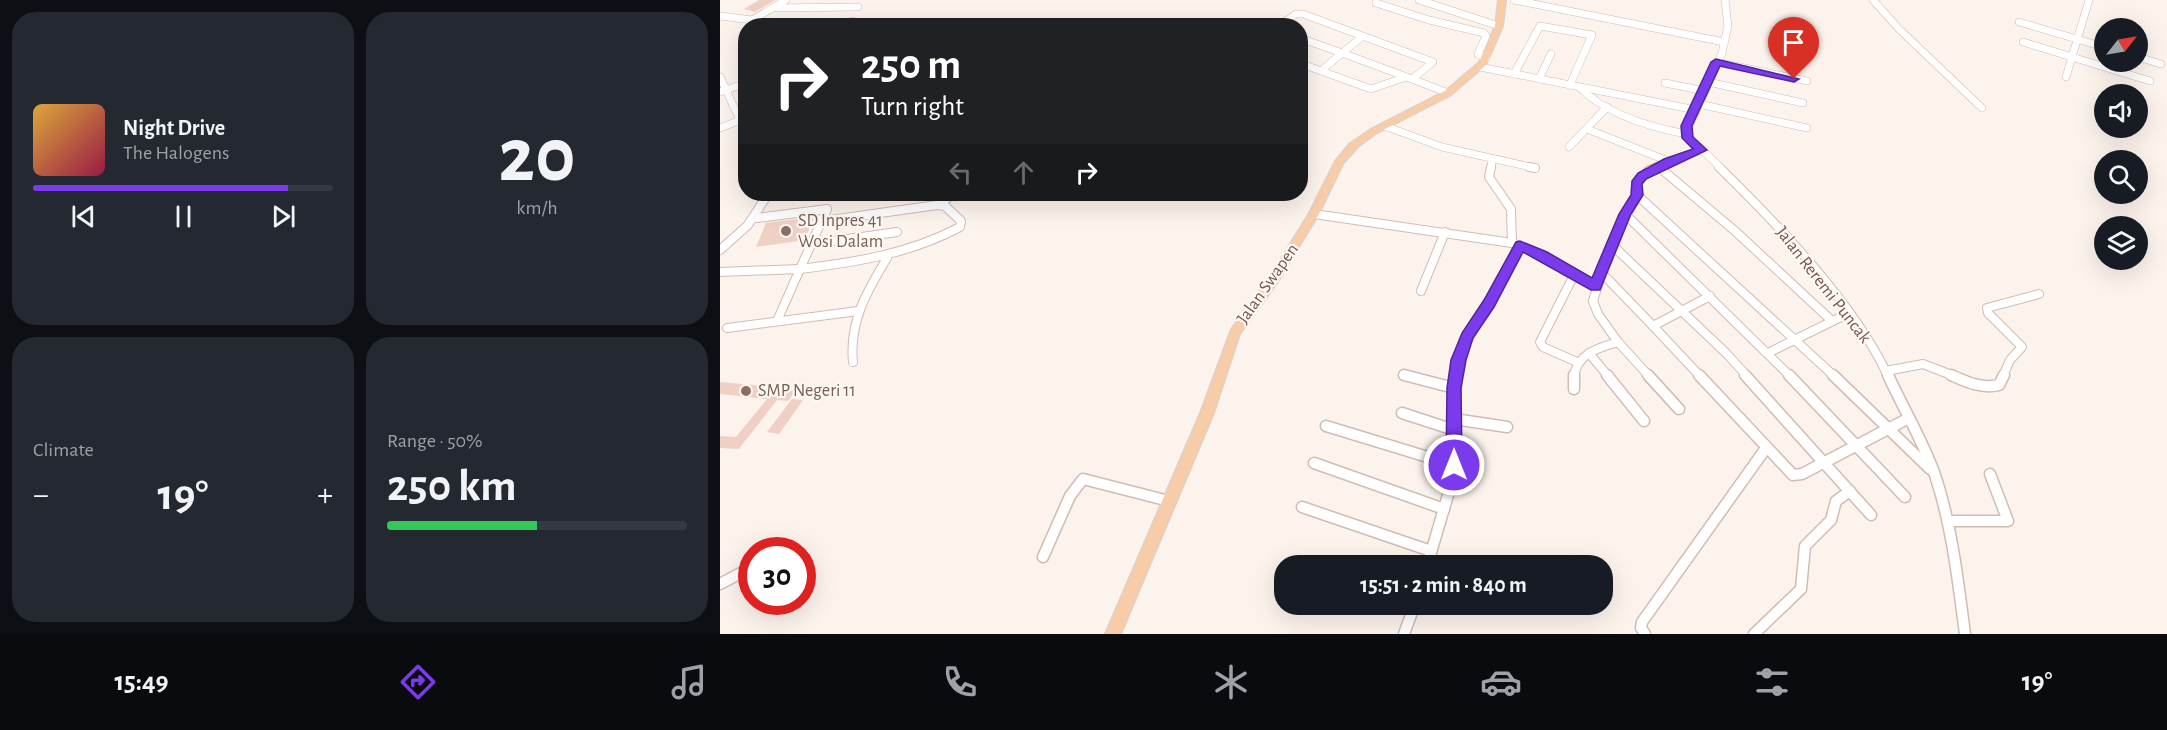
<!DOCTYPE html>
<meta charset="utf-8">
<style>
body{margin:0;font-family:"Alegreya Sans",sans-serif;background:#242831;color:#f1f3f6;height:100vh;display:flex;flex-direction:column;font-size:22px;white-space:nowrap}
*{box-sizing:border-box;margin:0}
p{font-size:20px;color:#9ea1a6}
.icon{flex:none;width:33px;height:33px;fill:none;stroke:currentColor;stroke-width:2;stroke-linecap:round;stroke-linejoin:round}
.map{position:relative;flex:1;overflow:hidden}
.panel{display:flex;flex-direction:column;gap:12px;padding:12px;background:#0d0f14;width:720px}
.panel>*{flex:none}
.guide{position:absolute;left:18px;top:18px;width:570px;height:183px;border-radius:24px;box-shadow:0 6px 24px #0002;background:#202124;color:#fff;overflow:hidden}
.needle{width:39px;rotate:59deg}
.fabs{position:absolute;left:1374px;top:18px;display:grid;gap:12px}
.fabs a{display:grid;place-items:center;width:54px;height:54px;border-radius:50%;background:#171b24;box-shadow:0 6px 24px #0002;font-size:30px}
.speed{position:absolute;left:18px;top:537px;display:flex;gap:12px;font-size:30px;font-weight:700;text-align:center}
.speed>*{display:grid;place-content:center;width:78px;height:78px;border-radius:50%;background:#171b24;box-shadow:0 6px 24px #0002;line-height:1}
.speed .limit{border:9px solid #d22;background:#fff;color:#111}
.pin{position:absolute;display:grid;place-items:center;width:51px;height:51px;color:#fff;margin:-62px -26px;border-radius:50% 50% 50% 0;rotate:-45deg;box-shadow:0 0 6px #0007}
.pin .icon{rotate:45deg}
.me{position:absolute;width:66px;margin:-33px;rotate:0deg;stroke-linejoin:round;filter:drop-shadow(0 0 4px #0008)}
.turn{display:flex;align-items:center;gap:21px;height:126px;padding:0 24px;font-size:27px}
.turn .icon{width:78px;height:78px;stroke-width:2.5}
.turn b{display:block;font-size:42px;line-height:51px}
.lanes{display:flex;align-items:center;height:57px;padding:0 24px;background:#0003;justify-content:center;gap:30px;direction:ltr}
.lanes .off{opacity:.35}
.big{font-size:45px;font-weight:600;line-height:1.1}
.panel .card{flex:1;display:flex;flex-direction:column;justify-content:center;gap:9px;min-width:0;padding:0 21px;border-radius:24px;background:#242831}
.panel .dial{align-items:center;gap:0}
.dial b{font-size:78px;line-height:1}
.song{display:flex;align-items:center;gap:18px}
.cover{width:72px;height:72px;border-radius:9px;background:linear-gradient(135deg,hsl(40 70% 55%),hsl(340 70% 35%))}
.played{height:6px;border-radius:3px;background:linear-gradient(90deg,#7c3aed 85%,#363941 85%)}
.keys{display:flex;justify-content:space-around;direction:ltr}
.heat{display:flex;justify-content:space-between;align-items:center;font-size:33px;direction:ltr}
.charge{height:9px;border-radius:4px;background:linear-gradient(90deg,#34c759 50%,#363941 0)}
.panel .tiles{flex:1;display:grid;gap:12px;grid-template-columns:repeat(2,1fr)}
.trip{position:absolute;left:554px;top:555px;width:339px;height:60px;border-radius:24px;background:#171b24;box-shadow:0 6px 24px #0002;font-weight:600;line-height:60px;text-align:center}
.tabs{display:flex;height:96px;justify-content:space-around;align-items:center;background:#090b0e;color:#9ea1a6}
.tabs .icon{width:42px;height:42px}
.tabs .on{color:#7c3aed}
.tabs b{font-size:27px;color:#f1f3f6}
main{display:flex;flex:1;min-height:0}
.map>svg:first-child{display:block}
</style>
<main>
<section class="panel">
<div class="tiles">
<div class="card">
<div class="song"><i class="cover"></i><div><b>Night Drive</b><p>The Halogens</p></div></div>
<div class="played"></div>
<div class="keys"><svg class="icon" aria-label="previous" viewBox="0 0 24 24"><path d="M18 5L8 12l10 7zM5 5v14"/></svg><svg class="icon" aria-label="pause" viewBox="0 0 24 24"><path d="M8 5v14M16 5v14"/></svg><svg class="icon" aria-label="next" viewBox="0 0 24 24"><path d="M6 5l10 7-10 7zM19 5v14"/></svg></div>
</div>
<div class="card dial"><b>20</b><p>km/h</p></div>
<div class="card"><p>Climate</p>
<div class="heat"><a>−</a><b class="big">19°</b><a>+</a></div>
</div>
<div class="card"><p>Range · 50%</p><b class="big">250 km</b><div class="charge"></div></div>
</div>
</section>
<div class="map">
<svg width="1447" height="634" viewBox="0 0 1447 634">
<rect width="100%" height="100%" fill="#fcf3ec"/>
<g fill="#f0cfc5">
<polygon points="39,0 55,0 35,12 24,9"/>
<polygon points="94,217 85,240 36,247 46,223"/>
<polygon points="0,382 54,387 53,389 76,391 68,401 57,400 19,449 0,448 0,436 16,437 47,399 0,394"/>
<polygon points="72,399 83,400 59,434 47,432"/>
</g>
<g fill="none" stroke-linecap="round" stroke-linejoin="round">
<g stroke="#d1bcb4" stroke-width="8">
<g id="minor-far2">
<polyline points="699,0 779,26"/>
<polyline points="794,0 1004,42"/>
<polyline points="1153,0 1179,29 1262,108"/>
<polyline points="656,3 709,20 764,33 766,36 758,54 766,58"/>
<polyline points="53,8 138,7"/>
<polyline points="0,16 32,20 66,0"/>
<polyline points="1299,22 1384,47"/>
<polyline points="113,26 133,21 133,26"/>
<polyline points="559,26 576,14 583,14 713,62 692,79 622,53 642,37"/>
<polyline points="580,38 622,53 601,71 651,89 686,77"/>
<polyline points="1303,42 1430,81"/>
<polyline points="1418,57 1441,64"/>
<polyline points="996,62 1087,81"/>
<polyline points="580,63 601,71"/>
<polyline points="760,67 976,110"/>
<polyline points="794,74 820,26 872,35 850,85"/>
<polyline points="0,77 20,120"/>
<polyline points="1346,77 1369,0"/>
<polyline points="692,79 728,93"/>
<polyline points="819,79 831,54"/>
<polyline points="988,82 1083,103"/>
<polyline points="945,83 985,91"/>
<path d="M859,87C886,114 929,127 966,134"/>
<polyline points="0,92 26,83"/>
<polyline points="979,104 1087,128"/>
<polyline points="665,126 722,147 815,168"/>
<polyline points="0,128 26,118"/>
<polyline points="867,129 948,161"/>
<polyline points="849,147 887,107"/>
<polyline points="938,166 941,168"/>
<polyline points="771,168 772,160"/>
<polyline points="934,168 981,150"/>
<polyline points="1001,168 966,134 1002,53 1008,26 1005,0"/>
</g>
</g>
<g stroke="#d1bcb4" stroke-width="10">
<g id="minor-far1">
<polyline points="771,167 769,177 791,209 792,243"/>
<polyline points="809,167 815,168"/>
<polyline points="939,167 1015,231 1112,321"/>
<path d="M999,167C1057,224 1134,303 1168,376"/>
<polyline points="917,195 1114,376"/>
<polyline points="594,214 792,243 822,255 876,286"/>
<polyline points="905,214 1070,376"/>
<polyline points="37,218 107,209 80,269"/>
<polyline points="103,221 217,205 234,194"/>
<polyline points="92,244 177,232"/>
<polyline points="891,244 1006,353 1027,376"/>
<polyline points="0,250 28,225 48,194"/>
<path d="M80,269C137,262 189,254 240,227L241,221L225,206L217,205"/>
<polyline points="0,272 80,269 57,321"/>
<polyline points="881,272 933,326 990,296"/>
<polyline points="854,275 820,342 823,347 857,362"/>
<polyline points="701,291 725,232"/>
<polyline points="933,326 980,376"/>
<polyline points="7,328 138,311"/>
<polyline points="898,342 929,376"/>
<polyline points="869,353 888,376"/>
<polyline points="1048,353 1129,313"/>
<path d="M133,362C129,322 147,291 167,258"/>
<polyline points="1166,371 1203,364 1234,376"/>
<polyline points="684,375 689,376"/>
<path d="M736,376C740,347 754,329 769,304C780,286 790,265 800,246"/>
<path d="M854,376C858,353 878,348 898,342L878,314L873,301L891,244L917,195L916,184L929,170L938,167"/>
<polyline points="1283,376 1290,360 1302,347 1268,313 1267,308 1319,294"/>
</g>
</g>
<g stroke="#d1bcb4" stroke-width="13">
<g id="minor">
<polyline points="684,375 734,388"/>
<polyline points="854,375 854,389"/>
<polyline points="887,375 924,421"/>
<polyline points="928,375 959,409"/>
<polyline points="979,375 1073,475 1082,474 1189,418"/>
<polyline points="1025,375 1151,515"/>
<polyline points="1069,375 1185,497"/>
<polyline points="1113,375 1210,469"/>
<path d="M1168,375C1183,408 1203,441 1215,475C1232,526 1238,581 1245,634"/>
<path d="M1231,375C1247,382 1261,389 1279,385L1284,375"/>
<polyline points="682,413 734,430"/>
<polyline points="734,419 787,427"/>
<polyline points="606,426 734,465"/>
<polyline points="594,463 724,509"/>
<polyline points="582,507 711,551"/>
<polyline points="1228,521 1288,521 1270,474"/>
<polyline points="323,557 350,496 363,479 449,501"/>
<polyline points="707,566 733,478 736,375"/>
<polyline points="0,584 30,568"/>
<polyline points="684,634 695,604"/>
<polyline points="925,634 921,628 922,622 1046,448"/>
<polyline points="1034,634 1081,589 1085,546 1111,520 1116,501 1130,491"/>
</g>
</g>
<g stroke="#d9d0ce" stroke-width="2">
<polygon id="major" points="778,0 786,0 783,26 766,65 731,95 657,133 638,147 623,164 599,214 558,282 520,334 494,413 401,634 385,634 480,413 511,329 550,276 589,213 615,161 630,143 651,129 725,91 759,62 775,26"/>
</g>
<use href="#minor-far2" stroke="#fff" stroke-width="7"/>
<use href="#minor-far1" stroke="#fff" stroke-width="8"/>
<use href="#minor" stroke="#fff" stroke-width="10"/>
<use href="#major" fill="#f6cca9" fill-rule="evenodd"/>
</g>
<polygon fill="#7c3aed" stroke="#51269a" stroke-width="1.5" points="996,59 1079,79 1074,82 1000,66 972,126 973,137 987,150 926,179 922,184 923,195 911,214 880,290 871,290 803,252 774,307 753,338 746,360 741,388 742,465 740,470 729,470 726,465 727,388 731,360 742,333 764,300 796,242 800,241 827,252 872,278 899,214 911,195 912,181 918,173 944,159 973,149 962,138 961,126 991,62"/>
<g fill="#8d6e63" stroke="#fef8f3" stroke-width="2">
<circle cx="66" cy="231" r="6"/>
<circle cx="26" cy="391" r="6"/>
</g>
<g text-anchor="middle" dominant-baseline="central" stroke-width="4.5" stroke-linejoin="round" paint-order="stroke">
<g font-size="18" fill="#785e54" stroke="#fef8f3" text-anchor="start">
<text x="78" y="221">SD Inpres 41<tspan x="78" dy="21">Wosi Dalam</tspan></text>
<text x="38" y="391">SMP Negeri 11</text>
</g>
<g font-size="18" fill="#77564f" stroke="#fef8f3">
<text transform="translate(548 284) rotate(-55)">Jalan Swapen</text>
<text transform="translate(1103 285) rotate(52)">Jalan Reremi Puncak</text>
</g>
</g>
</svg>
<div class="fabs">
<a><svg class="needle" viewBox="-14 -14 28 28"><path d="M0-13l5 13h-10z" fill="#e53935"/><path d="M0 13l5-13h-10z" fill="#9ea1a6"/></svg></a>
<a><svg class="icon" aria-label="sound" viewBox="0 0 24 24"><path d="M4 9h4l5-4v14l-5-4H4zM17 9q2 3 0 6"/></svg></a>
<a><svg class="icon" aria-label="search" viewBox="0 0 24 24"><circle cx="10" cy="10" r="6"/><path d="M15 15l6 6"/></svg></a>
<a><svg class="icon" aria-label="layers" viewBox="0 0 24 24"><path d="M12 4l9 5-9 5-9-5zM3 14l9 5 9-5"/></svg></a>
</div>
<div class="speed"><div class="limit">30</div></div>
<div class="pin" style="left:1074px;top:79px;background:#d93025"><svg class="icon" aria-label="arrive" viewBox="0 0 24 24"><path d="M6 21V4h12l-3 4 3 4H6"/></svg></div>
<svg class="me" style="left:734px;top:465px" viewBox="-20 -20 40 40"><circle r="17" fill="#7c3aed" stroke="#fff" stroke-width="3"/><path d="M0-11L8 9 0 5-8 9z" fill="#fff"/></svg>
<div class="trip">15:51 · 2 min · 840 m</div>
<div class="guide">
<div class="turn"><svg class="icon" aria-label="right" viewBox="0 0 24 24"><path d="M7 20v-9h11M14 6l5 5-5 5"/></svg><div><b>250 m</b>Turn right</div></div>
<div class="lanes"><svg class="icon off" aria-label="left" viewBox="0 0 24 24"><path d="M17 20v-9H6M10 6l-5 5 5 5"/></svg><svg class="icon off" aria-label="ahead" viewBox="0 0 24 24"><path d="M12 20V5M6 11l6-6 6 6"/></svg><svg class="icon" aria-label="right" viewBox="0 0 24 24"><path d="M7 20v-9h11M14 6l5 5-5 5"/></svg></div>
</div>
</div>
</main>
<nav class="tabs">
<b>15:49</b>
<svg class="icon on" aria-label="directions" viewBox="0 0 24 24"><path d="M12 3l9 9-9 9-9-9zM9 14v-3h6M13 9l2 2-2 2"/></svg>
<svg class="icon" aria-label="music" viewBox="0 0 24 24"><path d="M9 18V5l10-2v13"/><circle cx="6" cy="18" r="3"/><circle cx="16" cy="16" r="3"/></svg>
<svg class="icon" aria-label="phone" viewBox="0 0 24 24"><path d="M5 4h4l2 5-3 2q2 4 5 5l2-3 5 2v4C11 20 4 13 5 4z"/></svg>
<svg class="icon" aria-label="climate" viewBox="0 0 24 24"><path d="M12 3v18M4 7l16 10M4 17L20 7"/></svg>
<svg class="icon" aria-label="car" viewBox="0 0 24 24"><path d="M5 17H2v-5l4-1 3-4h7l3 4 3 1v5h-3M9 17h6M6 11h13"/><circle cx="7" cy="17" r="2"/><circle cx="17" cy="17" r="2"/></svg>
<svg class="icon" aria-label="filters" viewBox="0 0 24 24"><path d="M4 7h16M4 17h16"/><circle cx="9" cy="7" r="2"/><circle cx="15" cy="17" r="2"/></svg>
<b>19°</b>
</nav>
